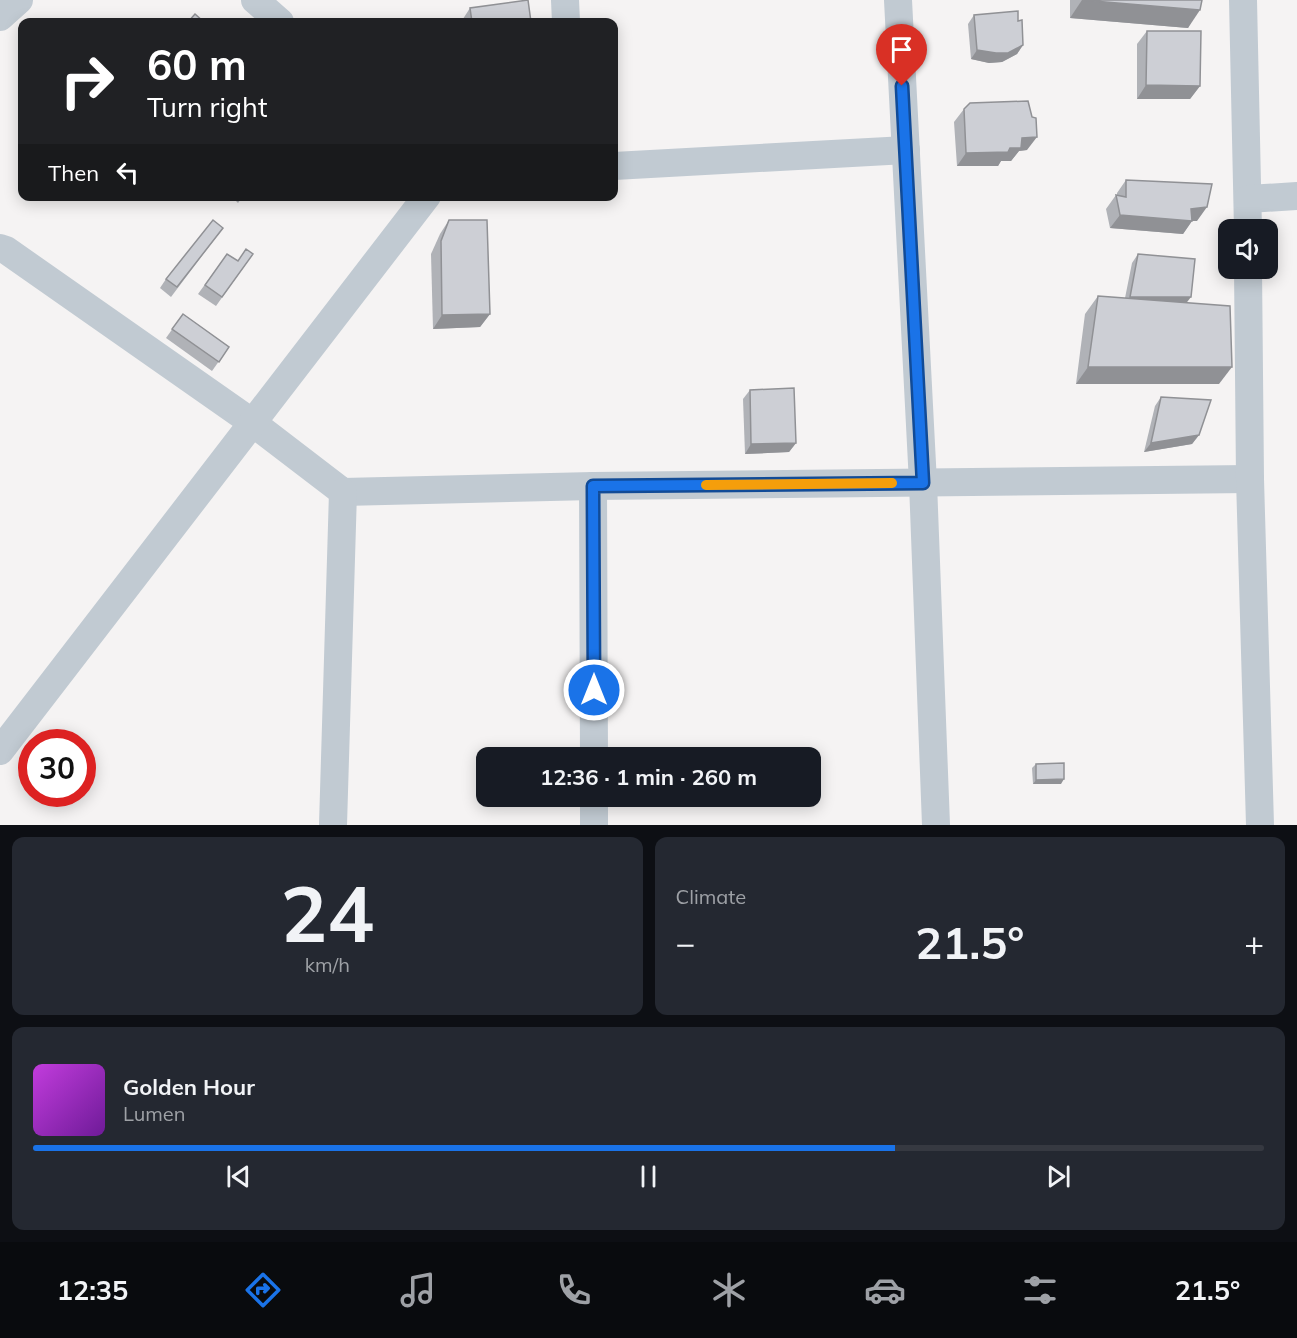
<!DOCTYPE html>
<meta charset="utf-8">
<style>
body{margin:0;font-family:Mulish,sans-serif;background:#242831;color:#f1f3f6;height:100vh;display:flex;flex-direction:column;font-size:22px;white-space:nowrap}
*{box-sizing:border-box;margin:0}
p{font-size:20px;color:#9ea1a6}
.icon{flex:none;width:33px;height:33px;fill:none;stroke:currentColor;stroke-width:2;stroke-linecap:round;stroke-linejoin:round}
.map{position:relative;height:825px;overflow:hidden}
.panel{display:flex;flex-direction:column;gap:12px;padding:12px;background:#0d0f14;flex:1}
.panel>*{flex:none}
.guide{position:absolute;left:18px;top:18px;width:600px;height:183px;border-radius:12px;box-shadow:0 3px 15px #0003;background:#202124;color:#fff;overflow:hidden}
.tools{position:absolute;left:1218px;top:219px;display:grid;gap:12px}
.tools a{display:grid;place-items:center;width:60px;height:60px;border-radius:12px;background:#171b24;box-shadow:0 3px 15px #0003;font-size:30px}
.speed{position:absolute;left:18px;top:729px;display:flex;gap:12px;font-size:30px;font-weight:700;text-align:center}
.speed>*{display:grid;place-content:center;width:78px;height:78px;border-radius:50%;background:#171b24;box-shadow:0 3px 15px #0003;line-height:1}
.speed .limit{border:9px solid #d22;background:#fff;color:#111}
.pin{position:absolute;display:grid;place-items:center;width:51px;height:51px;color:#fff;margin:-62px -26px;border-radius:50% 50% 50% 0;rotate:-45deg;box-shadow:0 0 6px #0007}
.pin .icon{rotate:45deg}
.me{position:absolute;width:66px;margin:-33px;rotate:0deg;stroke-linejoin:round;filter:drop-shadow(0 0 4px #0008)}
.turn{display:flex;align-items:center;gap:21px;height:126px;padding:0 30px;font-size:27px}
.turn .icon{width:78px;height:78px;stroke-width:2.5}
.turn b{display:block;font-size:42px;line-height:51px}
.then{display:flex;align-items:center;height:57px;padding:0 30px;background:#0003;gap:12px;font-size:22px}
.big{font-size:45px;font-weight:700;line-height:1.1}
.panel .card{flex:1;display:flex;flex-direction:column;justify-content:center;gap:9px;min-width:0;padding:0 21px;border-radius:12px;background:#242831}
.panel .dial{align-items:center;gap:0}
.dial b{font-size:78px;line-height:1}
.song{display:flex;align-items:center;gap:18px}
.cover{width:72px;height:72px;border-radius:9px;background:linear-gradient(135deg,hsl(290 70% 55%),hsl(280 70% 35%))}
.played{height:6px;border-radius:3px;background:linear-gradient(90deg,#1a73e8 70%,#363941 70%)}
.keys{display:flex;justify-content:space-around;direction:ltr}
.heat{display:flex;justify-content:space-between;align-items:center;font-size:33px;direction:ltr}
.panel .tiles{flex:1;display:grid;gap:12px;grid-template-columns:1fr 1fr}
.card:last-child{grid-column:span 2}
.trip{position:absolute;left:476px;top:747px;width:345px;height:60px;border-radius:12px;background:#171b24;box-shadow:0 3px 15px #0003;font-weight:700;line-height:60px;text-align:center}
.tab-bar{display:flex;height:96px;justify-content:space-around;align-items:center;background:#090b0e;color:#9ea1a6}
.tab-bar .icon{width:42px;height:42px}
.tab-bar .active{color:#1a73e8}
.tab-bar b{font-size:27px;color:#f1f3f6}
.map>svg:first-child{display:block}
</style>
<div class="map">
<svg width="1297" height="825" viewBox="0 0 1297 825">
<rect width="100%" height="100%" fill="#f5f3f3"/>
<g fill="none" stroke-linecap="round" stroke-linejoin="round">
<g stroke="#c1cad2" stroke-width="28">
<polyline points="255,0 280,22"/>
<polyline points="565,0 566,22"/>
<polyline points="898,0 923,483 936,825"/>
<polyline points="1243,0 1248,230"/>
<polyline points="0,17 19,0"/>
<polyline points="614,166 906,150"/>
<polyline points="1248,199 1297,196"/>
<polyline points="0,248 6,250 253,423 343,492 593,486 1250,479"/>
<polyline points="1248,268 1250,479 1260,825"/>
<polyline points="593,486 594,758"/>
<polyline points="0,751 427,196"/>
<polyline points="594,796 594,825"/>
<polyline points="333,825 343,492"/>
</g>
</g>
<g fill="#b0b2b7">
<polygon points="1070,0 1202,0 1188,28 1070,18"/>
<polygon points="470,8 531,22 461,22"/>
<polygon points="974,15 1018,21 1023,45 1017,54 1002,62 989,63 971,59 968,24"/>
<polygon points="1147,31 1200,86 1190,99 1137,99 1137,44"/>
<polygon points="964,109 1027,150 1019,151 1011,161 1001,161 998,166 957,166 954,122"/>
<polygon points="1126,180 1197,221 1192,221 1183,234 1110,228 1106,209 1116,195 1117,196 1117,193"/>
<polygon points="231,196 243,196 238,203"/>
<polygon points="449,220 490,314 480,327 433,329 431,254 440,234"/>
<polygon points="223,228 171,297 160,288 166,279"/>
<polygon points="227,254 238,261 253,254 216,306 198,294"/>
<polygon points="1138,254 1186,303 1219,384 1076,384 1085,314 1098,296 1125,298 1132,263"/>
<polygon points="183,314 229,347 212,371 166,338"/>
<polygon points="750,390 796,443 789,452 745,454 743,399"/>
<polygon points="1161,397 1199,435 1192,444 1144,452 1155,406"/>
<polygon points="1036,764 1061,784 1033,784 1032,768"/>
</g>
<g fill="#909195">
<polygon points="1082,0 1200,10 1188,28 1070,18"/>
<polygon points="1023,45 1017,54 1002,62 989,63 971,59 977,50"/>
<polygon points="1146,85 1200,86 1190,99 1137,99"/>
<polygon points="1037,137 1027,150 1019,151 1011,161 1001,161 998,166 957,166 966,153 1010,148 1022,138"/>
<polygon points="1207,207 1197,221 1192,221 1183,234 1110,228 1120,215 1191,209"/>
<polygon points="1130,297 1191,297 1184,306 1124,306"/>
<polygon points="490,314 480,327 433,329 442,315"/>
<polygon points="1088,367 1232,367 1219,384 1076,384"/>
<polygon points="1199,435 1192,444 1144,452 1151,443"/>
<polygon points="796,443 789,452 745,454 751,444"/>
<polygon points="1064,779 1061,784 1033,784 1036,780"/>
</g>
<g fill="#cdcfd5" stroke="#909195" stroke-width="1.5">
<polygon points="528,0 531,22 472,22 470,8"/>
<polygon points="1082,0 1202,0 1200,10"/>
<polygon points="1018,11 1018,21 1022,20 1023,45 1008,53 996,53 977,50 974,15"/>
<polygon points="195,14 204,22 188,22"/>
<polygon points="1147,31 1201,31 1200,86 1146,85"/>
<polygon points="1028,101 1032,117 1036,118 1037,137 1022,138 1021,148 1010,148 1008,152 966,153 964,109 970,103"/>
<polygon points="1126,180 1212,184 1207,207 1191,209 1192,221 1120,215 1116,195 1126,197"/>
<polygon points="213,220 223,228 177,287 166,279"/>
<polygon points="449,220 487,220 490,314 442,315 441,241"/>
<polygon points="246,249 253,254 222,297 205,285 227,254 238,261"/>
<polygon points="1138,254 1195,259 1191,297 1130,297"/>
<polygon points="1098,296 1230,306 1232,367 1088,367"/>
<polygon points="183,314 229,347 219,362 172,329"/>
<polygon points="794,388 796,443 751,444 750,390"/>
<polygon points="1161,397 1211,400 1199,435 1151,443"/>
<polygon points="1064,763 1064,779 1036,780 1036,764"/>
</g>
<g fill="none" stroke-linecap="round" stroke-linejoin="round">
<g stroke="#114b97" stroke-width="15">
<polyline id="route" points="594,690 593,486 923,483 902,86"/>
</g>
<use href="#route" stroke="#1a73e8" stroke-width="10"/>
<polyline stroke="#f59e0b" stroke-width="10" points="706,485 892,483"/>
</g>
</svg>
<div class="tools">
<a><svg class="icon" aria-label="sound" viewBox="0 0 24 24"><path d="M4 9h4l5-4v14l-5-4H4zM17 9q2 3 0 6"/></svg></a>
</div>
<div class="speed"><div class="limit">30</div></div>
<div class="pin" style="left:902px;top:86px;background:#d93025"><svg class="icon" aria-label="arrive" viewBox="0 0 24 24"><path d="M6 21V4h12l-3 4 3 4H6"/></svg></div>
<svg class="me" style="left:594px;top:690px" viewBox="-20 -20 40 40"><circle r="17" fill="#1a73e8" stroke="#fff" stroke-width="3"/><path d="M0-11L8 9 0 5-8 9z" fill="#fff"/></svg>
<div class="trip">12:36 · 1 min · 260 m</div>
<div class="guide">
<div class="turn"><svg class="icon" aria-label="right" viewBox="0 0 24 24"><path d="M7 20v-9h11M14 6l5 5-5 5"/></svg><div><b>60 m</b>Turn right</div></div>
<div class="then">Then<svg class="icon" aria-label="left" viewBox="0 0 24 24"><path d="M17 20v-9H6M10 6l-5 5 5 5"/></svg></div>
</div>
</div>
<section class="panel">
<div class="tiles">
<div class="card dial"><b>24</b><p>km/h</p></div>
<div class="card"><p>Climate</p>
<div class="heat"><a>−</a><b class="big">21.5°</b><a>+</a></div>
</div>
<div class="card">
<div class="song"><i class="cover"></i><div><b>Golden Hour</b><p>Lumen</p></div></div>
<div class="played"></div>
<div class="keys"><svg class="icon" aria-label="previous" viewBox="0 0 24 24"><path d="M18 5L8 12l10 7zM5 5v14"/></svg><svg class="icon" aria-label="pause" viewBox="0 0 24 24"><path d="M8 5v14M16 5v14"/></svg><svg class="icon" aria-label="next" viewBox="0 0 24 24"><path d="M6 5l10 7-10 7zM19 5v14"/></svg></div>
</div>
</div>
</section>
<nav class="tab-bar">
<b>12:35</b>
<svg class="icon active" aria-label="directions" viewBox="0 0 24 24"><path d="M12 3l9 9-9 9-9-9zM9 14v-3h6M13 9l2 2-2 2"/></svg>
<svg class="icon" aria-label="music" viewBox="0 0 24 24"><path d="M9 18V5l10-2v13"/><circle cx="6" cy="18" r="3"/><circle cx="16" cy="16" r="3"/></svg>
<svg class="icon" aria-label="phone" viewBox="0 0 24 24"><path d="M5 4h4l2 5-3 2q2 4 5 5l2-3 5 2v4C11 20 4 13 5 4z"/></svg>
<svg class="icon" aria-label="climate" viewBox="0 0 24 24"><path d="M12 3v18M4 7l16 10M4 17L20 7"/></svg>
<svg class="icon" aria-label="car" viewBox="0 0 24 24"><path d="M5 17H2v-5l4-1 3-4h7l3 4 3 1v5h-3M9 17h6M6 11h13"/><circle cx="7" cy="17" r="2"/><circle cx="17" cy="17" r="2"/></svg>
<svg class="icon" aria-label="filters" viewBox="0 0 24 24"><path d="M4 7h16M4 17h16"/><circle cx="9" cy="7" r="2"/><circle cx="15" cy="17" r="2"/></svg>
<b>21.5°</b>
</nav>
